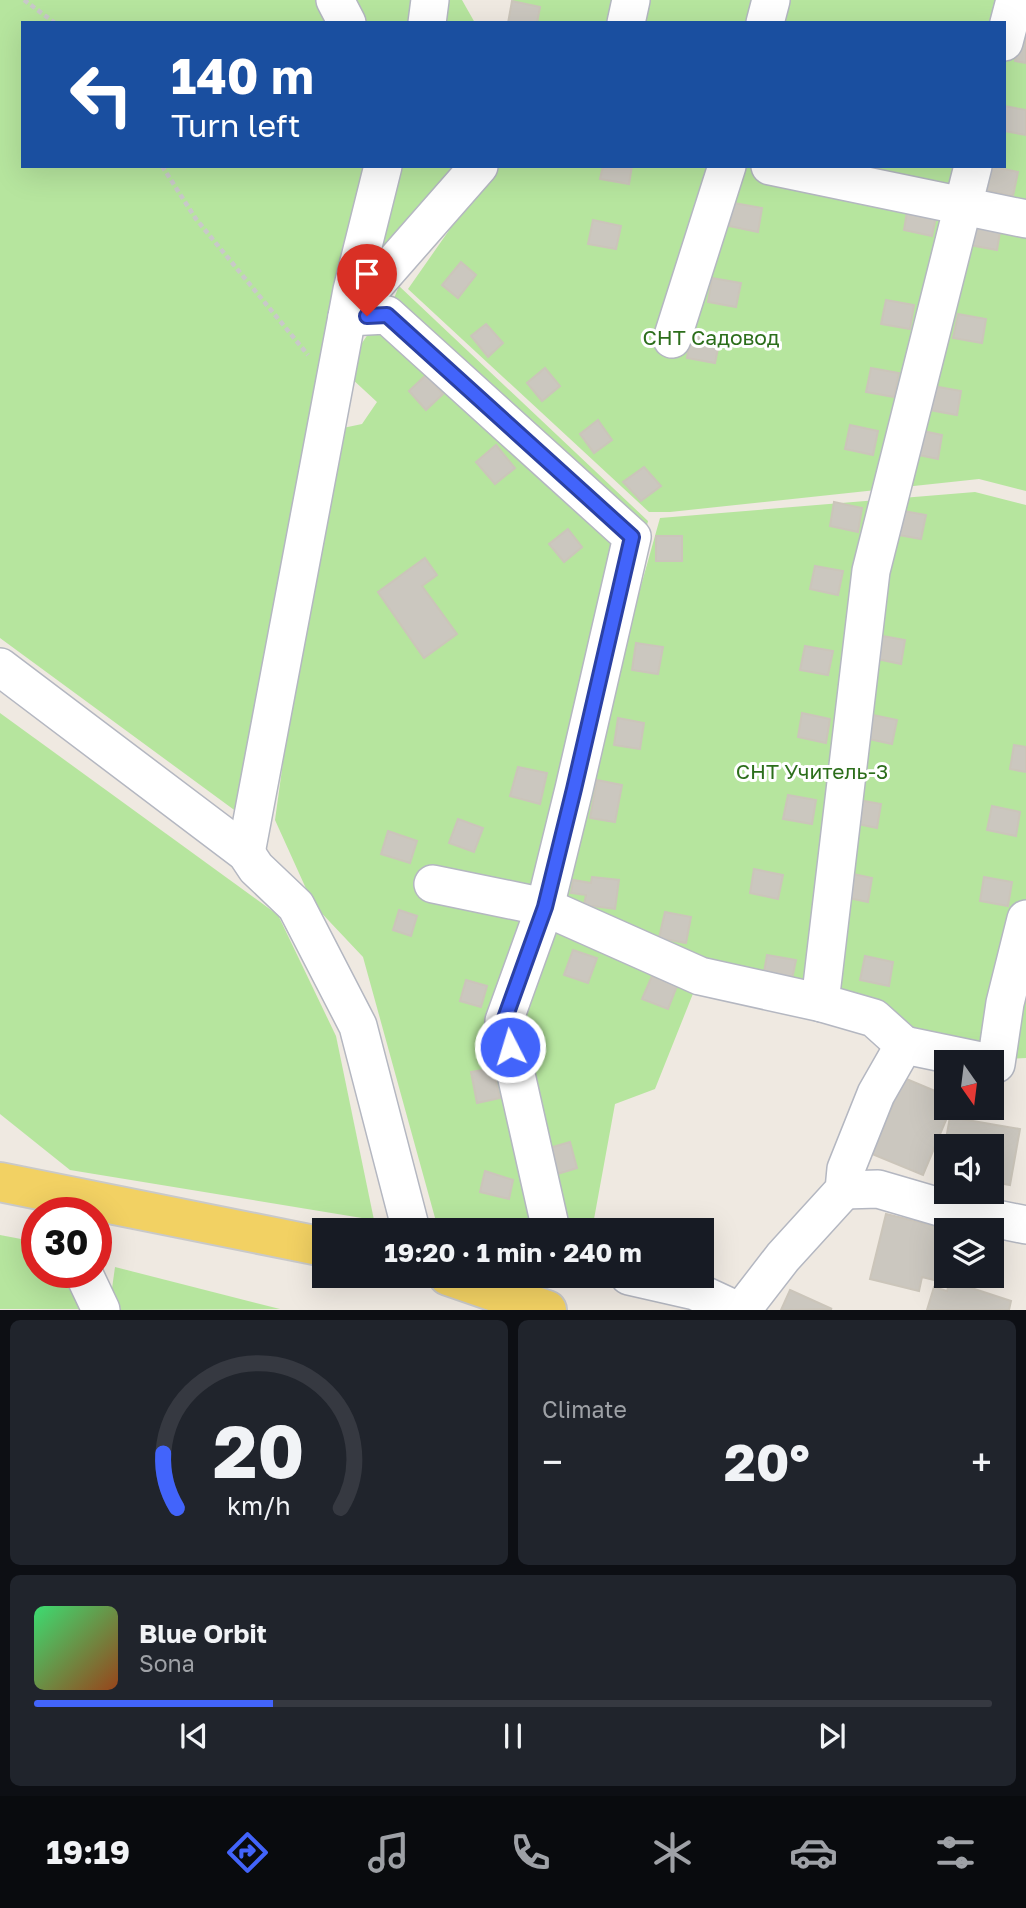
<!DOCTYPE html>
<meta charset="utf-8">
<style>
body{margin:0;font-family:"Golos Text",sans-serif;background:#20242c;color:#f1f3f6;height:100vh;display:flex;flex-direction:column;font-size:26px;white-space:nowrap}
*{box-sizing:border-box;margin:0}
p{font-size:23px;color:#9ea1a6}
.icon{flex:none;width:38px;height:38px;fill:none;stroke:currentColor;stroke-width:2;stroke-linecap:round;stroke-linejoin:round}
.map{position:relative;height:1310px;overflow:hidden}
.side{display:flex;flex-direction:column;gap:10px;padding:10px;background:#0d0f14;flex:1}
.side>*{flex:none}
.top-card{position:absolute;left:21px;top:21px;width:985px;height:147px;border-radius:0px;box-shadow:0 7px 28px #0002;background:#1a4fa0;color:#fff;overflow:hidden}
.needle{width:46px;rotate:166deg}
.controls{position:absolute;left:934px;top:1050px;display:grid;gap:14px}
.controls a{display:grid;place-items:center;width:70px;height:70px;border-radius:0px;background:#171b24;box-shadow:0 7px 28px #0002;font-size:35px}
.speed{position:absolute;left:21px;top:1197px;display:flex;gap:14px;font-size:35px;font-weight:700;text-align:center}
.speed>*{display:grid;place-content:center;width:91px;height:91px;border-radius:50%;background:#171b24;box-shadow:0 7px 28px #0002;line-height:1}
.speed .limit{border:10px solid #d22;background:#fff;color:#111}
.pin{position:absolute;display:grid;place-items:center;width:60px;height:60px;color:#fff;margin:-72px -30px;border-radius:50% 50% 50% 0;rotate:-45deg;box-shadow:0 0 7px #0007}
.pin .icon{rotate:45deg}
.me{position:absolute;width:77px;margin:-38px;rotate:355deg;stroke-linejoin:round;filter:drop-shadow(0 0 5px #0008)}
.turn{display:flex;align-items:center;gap:24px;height:147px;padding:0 35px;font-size:32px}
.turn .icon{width:91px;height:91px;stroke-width:2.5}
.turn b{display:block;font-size:49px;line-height:60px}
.big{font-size:52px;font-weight:700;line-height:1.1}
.side .tile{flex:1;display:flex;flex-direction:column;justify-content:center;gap:10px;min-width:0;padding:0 24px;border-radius:10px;background:#20242c}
.side .dial{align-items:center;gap:0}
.dial svg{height:182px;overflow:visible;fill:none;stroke:#363941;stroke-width:7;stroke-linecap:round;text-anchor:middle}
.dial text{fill:#f1f3f6;stroke:none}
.song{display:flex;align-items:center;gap:21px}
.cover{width:84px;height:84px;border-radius:10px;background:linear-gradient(135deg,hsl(140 70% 55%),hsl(20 70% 35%))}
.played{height:7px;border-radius:4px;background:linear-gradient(90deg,#4264fb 25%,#363941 25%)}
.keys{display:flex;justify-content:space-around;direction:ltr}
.heat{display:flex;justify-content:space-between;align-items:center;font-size:38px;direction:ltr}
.side .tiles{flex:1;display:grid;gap:10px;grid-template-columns:1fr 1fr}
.tile:last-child{grid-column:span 2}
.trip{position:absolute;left:312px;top:1218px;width:402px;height:70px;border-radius:0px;background:#171b24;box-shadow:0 7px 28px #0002;font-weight:700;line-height:70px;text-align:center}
.menu{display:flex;height:112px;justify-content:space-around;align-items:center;background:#090b0e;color:#9ea1a6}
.menu .icon{width:49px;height:49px}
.menu .selected{color:#4264fb}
.menu b{font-size:32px;color:#f1f3f6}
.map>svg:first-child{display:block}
</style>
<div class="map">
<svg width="1026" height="1310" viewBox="0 0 1026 1310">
<rect width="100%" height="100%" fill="#efe9e1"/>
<g fill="#b6e59e" fill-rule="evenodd">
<polygon points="0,0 420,0 416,23 23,23 23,166 375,166 237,812 0,638"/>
<polygon points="446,0 462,0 475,23 437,23"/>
<polygon points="513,0 1026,0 1026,491 979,479 670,512 649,512 408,289 494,166 1004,166 1004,23 514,23"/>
<polygon points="391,166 454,166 371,282"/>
<path d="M399,286L648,521L565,857L660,518L975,492L1026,505V1058L1002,1059L700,976L655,1089L615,1104L592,1230H575L561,1226L553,1230H451L437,1225L363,957L313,904L275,820L292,697L343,428L362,424L377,402L350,377L362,343L387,306L388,313ZM425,559L437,575L422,586L457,634L424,658L378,592Z"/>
<polygon points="0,713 278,915 336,1036 374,1220 70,1170 0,1114"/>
<polygon points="0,1235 37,1242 37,1272 62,1272 85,1309 0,1309"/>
<polygon points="115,1267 280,1309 109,1310"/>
</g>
<g fill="#cbc7bf" stroke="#cbc5ba" stroke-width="2">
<polygon points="512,1 540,7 537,23 508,23"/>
<polygon points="1020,37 1026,38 1026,63 1015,61"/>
<polygon points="1004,106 1026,110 1026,135 1004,131"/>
<polygon points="603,166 632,166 629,184 600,179"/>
<polygon points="990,166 1018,172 1013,196 985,190"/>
<polygon points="734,203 762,208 758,232 729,226"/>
<polygon points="908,206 937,212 932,236 904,230"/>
<polygon points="593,220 621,226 616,249 588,244"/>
<polygon points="973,221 1001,226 997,250 969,245"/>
<polygon points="461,262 476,275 458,298 442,285"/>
<polygon points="712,278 741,283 736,307 708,302"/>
<polygon points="886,300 914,305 910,329 881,324"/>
<polygon points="958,314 986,319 982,343 953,338"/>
<polygon points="486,324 503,343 488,357 471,336"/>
<polygon points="691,334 720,339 715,363 687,358"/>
<polygon points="545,368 560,386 542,401 527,383"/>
<polygon points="871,368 899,373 894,397 866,392"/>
<polygon points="426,375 443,394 426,410 409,391"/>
<polygon points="933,386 961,391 957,415 929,410"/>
<polygon points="598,420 612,440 594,453 580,434"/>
<polygon points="850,425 878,431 873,455 845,449"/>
<polygon points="914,429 942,435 938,459 909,453"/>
<polygon points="496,445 515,468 495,484 476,462"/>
<polygon points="644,467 661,486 641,501 623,482"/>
<polygon points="834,502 862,508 858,532 830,526"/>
<polygon points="898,510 926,515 921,539 893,534"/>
<polygon points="568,529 582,547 564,562 549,544"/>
<rect x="656" y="536" width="26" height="25"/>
<polygon points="425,558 437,575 422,586 457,634 424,658 378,592"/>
<polygon points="815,566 843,571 838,595 810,589"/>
<polygon points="877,635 905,640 901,664 872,658"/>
<polygon points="636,643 663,647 658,674 632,670"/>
<polygon points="805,646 833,651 828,675 800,670"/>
<polygon points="802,713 830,719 826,743 798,737"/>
<polygon points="868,714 897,720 892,744 864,738"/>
<polygon points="618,718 644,723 640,749 614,745"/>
<polygon points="1014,745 1026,747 1026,772 1010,769"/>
<polygon points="518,767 547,773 540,804 510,796"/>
<polygon points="597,780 622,785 615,822 590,818"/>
<polygon points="788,795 816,800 812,824 783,819"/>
<polygon points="853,799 881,804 877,828 848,822"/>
<polygon points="992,806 1020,812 1016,836 987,830"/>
<polygon points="458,819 483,828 474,852 449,843"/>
<polygon points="388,831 417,841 410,863 381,854"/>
<polygon points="754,869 783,875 778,899 750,893"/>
<polygon points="844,872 872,878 868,902 839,896"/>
<polygon points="592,877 619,880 615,909 584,905 586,895 571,893 573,880 591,883"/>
<polygon points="984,877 1012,882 1008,906 980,901"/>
<polygon points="399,910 417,916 411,936 393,930"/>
<polygon points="665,912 691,917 686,943 659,938"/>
<polygon points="573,950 597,958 588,983 564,975"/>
<polygon points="767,955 796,960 791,984 763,978"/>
<polygon points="865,956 893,962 889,986 860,980"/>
<polygon points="652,976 677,986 668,1009 642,999"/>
<polygon points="466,980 487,986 481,1007 460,1001"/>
<polygon points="493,1068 500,1098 477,1103 471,1072"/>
<polygon points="904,1078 947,1096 947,1108 951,1108 923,1175 872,1154"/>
<polygon points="950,1117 1020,1129 1010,1185 992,1182 992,1146 947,1146 947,1174 940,1172"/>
<polygon points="570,1142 577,1168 554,1175 546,1149"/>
<polygon points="485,1171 513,1180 509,1199 480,1192"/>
<polygon points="886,1214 952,1230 947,1230 947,1272 941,1271 938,1281 922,1277 919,1291 870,1279"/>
<polygon points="950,1281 1011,1301 1009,1310 927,1310 934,1287 947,1291"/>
<polygon points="790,1290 832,1309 781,1310"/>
</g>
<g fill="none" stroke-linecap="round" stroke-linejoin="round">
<g stroke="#b4b7c1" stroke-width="40">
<g id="minor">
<polyline points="335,0 347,23"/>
<polyline points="427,23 430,0"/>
<polyline points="626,23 631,0"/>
<polyline points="765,23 771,0"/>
<polyline points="1004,42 1015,0"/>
<polyline points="770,166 1026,219"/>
<polyline points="350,313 479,166"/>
<polyline points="347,317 387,315 632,537 574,789 545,907 504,1021 551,1230"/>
<polyline points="672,339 727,166"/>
<polyline points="0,667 246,853 256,868 296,906 358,1026 411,1230"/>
<polyline points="246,853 352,290 383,166"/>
<polyline points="433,884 545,907 700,976 822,1003"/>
<polyline points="904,1045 874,1018 822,1003 821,994 871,571 973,166"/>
<polyline points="996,1064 1005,1003 1026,919"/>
<polyline points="844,1190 878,1189 943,1208 1026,1225"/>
<polyline points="83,1272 101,1310"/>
<polyline points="629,1276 695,1291 736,1310"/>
<polyline points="742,1310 783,1257 844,1190 846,1169 876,1094 904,1045 986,1062"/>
</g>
</g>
<g stroke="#c9c9c9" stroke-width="42">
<g id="major">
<polyline points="0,1182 324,1247"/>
<polyline points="448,1276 547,1310"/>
</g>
</g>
<g stroke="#c9c9c9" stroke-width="4.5" stroke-dasharray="5 3.5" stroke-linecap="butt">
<polyline points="24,0 55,23"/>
<polyline points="162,166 196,219 308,355"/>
</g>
<use href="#minor" stroke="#fff" stroke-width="37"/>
<use href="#major" stroke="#f2d163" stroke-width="38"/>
</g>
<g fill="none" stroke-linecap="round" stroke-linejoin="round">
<g stroke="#2b41a3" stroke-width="18">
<polyline id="route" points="367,316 387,315 632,537 574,789 545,907 504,1021 510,1047"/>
</g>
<use href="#route" stroke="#4264fb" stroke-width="12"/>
</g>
<g text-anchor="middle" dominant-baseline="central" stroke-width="6" stroke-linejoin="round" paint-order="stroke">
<g font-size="21" fill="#2c6e1b" stroke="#fff">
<text x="711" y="337">СНТ Садовод</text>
<text x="812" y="771">СНТ Учитель-3</text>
</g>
</g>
</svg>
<div class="controls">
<a><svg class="needle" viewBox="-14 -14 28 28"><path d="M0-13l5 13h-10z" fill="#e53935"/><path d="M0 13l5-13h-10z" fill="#9ea1a6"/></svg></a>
<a><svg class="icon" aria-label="sound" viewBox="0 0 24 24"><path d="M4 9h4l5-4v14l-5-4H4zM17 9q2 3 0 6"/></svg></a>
<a><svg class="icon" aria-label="layers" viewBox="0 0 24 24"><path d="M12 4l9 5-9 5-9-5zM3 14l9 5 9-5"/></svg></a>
</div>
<div class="speed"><div class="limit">30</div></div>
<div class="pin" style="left:367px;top:316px;background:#d93025"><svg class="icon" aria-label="arrive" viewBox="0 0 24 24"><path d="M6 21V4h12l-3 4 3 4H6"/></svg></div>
<svg class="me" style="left:510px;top:1047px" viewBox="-20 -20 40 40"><circle r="17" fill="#4264fb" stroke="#fff" stroke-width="3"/><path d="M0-11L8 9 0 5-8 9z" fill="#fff"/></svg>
<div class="trip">19:20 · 1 min · 240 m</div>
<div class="top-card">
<div class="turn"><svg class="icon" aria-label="left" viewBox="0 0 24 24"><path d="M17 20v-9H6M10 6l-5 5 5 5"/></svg><div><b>140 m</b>Turn left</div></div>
</div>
</div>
<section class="side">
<div class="tiles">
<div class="tile dial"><svg viewBox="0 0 100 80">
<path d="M14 69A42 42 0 1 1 86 69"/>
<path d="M14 69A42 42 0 0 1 8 45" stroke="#4264fb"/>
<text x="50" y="56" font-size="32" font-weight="700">20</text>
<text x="50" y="72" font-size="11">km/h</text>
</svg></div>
<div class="tile"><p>Climate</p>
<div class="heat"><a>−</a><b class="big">20°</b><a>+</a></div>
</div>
<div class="tile">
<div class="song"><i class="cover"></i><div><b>Blue Orbit</b><p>Sona</p></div></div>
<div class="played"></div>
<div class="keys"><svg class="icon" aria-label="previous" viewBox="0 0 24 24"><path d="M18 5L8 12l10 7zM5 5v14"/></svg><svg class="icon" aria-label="pause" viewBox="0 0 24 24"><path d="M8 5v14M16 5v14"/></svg><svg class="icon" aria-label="next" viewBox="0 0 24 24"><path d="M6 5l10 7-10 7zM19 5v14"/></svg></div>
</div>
</div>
</section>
<nav class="menu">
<b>19:19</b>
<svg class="icon selected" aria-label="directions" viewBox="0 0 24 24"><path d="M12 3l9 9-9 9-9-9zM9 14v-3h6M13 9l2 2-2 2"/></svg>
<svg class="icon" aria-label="music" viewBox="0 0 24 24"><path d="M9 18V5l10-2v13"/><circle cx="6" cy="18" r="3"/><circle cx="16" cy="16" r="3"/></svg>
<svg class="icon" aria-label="phone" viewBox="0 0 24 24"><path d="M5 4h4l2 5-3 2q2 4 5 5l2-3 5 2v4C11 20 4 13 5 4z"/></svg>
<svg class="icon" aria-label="climate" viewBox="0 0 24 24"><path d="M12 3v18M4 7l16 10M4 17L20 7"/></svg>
<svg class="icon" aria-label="car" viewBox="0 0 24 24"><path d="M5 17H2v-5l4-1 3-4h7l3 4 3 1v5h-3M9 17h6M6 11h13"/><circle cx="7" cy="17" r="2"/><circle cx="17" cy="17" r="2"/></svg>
<svg class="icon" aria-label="filters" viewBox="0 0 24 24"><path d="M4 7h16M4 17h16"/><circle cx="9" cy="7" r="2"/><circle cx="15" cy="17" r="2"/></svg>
</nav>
